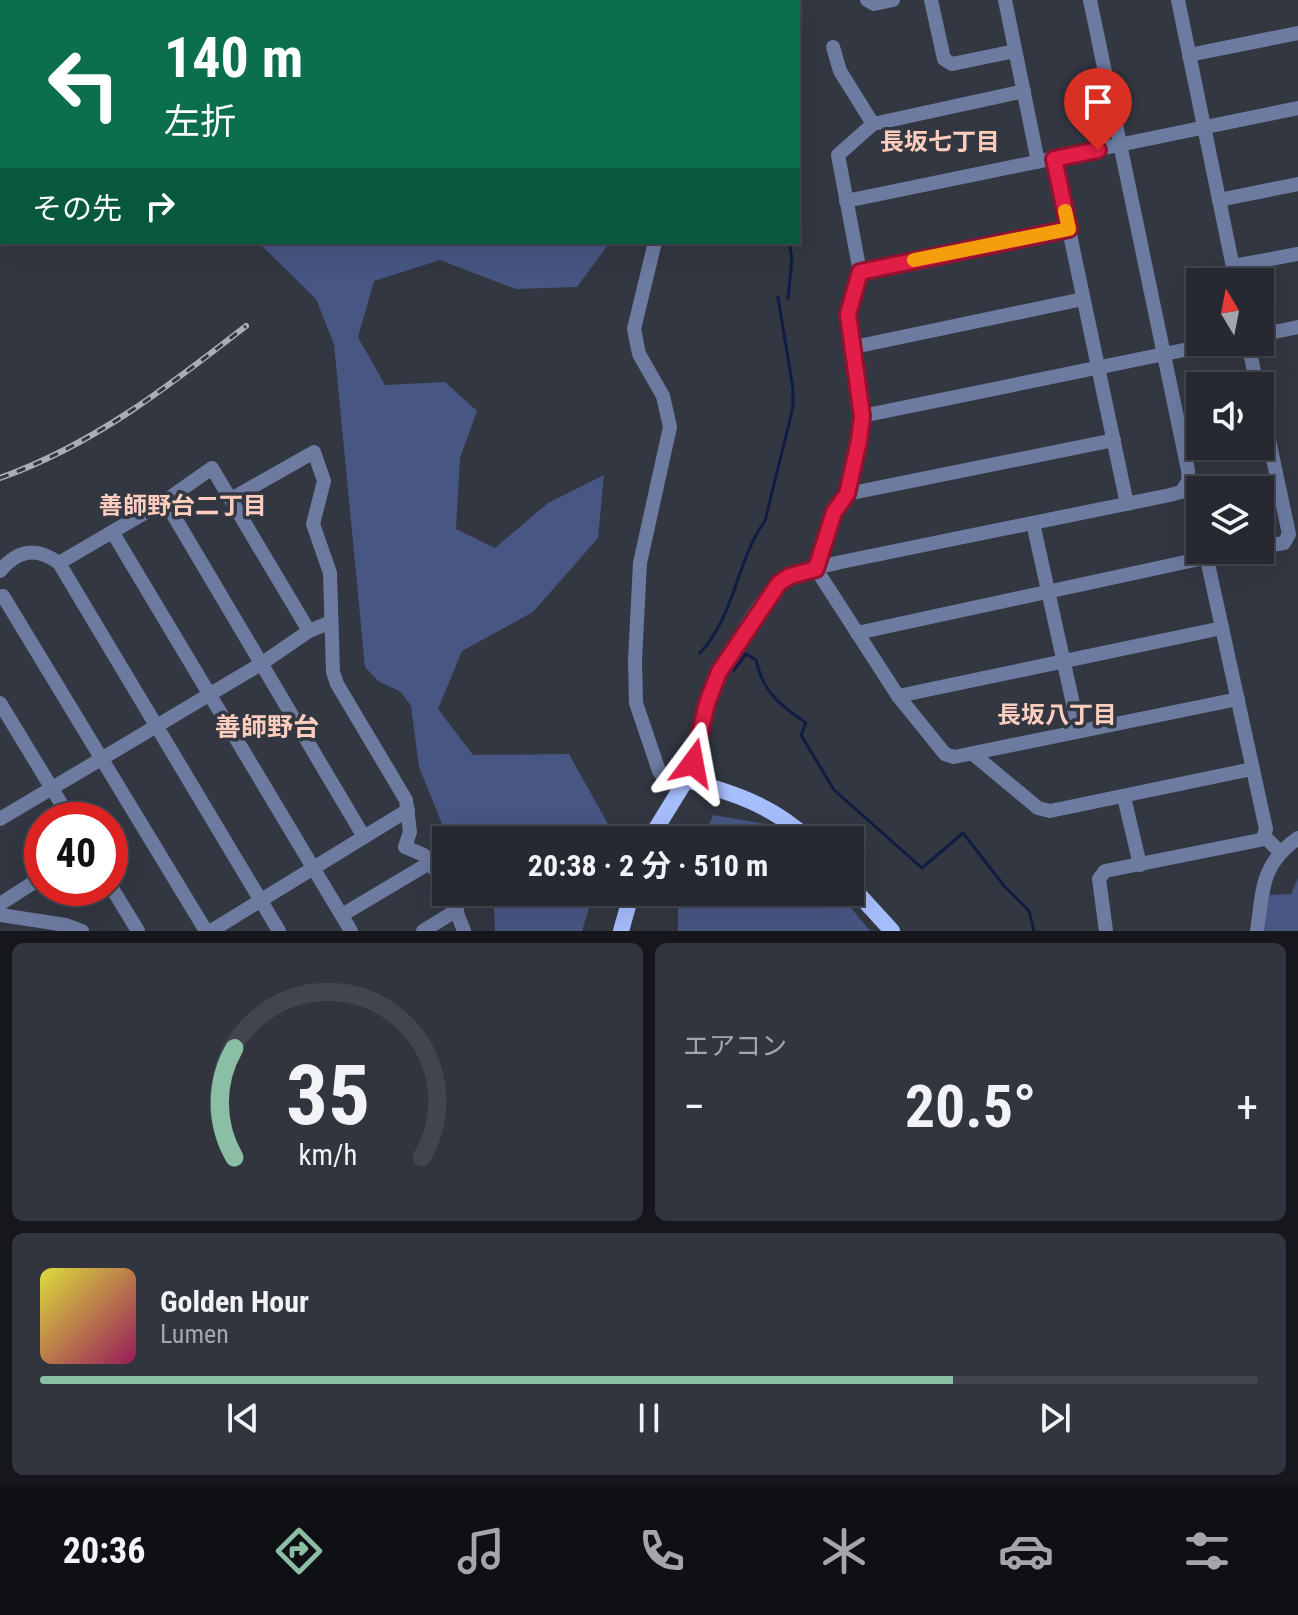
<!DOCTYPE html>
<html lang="ja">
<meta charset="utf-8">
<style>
body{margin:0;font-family:"Roboto Condensed","Noto Sans JP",sans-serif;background:#32353e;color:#f1f3f6;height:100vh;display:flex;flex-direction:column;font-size:30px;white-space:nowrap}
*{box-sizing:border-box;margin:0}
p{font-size:26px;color:#a4a6ac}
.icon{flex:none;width:44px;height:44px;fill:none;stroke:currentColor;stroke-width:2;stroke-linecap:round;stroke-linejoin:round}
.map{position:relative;height:931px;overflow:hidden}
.side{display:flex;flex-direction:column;gap:12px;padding:12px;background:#15171c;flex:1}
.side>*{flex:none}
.guide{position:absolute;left:0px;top:0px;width:800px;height:244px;box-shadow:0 8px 32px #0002,0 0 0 2px #42454d;background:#0b6e4f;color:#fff;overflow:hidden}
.needle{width:52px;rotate:350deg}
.fabs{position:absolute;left:1186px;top:268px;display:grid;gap:16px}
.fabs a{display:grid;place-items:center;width:88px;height:88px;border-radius:0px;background:#262932;box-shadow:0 8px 32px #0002,0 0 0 2px #42454d;font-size:40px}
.speed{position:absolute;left:24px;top:802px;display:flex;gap:16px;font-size:40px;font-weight:700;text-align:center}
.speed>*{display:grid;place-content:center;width:104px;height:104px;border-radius:50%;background:#262932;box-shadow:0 8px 32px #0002,0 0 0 2px #42454d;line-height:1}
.speed .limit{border:12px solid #d22;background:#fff;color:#111}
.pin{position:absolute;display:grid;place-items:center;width:68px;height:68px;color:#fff;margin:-82px -34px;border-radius:50% 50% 50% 0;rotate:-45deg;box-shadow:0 0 8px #0007}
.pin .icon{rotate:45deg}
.me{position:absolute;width:88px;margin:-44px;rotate:13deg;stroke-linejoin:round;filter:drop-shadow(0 0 6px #0008)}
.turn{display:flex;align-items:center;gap:28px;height:168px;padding:0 32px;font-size:36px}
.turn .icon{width:104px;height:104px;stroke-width:2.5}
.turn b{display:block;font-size:56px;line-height:68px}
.then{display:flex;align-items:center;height:76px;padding:0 32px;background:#0003;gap:16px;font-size:30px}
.big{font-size:60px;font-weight:700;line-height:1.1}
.side .card{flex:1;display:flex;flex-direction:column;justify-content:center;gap:12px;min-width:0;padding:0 28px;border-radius:12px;background:#32353e}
.side .dial{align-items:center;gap:0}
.dial svg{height:208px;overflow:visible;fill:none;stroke:#42454d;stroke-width:7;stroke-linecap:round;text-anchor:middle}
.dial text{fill:#f1f3f6;stroke:none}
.song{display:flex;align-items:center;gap:24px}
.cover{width:96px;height:96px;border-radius:12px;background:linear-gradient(135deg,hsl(60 70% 55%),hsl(330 70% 35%))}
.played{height:8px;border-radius:4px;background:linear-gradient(90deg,#8abfa5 75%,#42454d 75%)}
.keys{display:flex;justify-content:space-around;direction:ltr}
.heat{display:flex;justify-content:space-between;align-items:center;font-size:44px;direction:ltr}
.side .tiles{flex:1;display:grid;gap:12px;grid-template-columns:1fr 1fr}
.card:last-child{grid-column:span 2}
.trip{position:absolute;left:432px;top:826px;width:432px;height:80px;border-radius:0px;background:#262932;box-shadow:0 8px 32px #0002,0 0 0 2px #42454d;font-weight:700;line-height:80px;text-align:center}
.tab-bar{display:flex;height:128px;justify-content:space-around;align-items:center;background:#0f1014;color:#a4a6ac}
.tab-bar .icon{width:56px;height:56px}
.tab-bar .selected{color:#8abfa5}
.tab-bar b{font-size:36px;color:#f1f3f6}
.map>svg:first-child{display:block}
</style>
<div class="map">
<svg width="1298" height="931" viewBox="0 0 1298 931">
<rect width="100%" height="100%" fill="#333742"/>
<g fill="#475683">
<polygon points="131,0 627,0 629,2 131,2"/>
<polygon points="258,242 610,242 577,287 516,289 440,260 374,281 358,337 385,385 445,382 477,411 460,458 456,529 495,548 548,503 604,475 598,538 533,612 462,651 438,709 473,755 569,754 609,826 606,840 453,840 442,824 419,767 411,706 401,692 378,681 365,667 334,344 316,299"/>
<polygon points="713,815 765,824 788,840 702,840"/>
<polygon points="1298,878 1298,931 1264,931 1268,895 1291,894"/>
<polygon points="493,892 594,892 582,931 495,931"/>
<polygon points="681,892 838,892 870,931 678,931 678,899"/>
</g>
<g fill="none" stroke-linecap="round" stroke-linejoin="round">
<g stroke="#111c43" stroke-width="3">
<polyline points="779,2 780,0"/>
<polyline points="788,298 792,259 789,242"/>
<path d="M700,653C735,616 736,561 765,521L793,407V389L778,297"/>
<path d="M734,670L746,654L756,660C764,694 779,704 806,723L801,735L834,790L922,868L963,833L1005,887L1029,911L1034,931"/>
</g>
<g stroke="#6d7ba1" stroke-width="14">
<polyline points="867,0 874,4 893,0"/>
<polyline points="931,0 944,59 952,64 1015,51"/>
<polyline points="1005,0 1038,162"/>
<path d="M1090,0L1188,470C1188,489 1196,508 1200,526"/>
<polyline points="1178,0 1236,282"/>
<polyline points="672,2 672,0"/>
<polyline points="833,47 840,71 873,124"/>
<polyline points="1189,55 1298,33"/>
<polyline points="1024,91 873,124 838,155 860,272 848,314 862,416 855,467 847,494 834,512 816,569 898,696 945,754 954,757 1238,699"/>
<polyline points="1054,159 1127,504"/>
<polyline points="1219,200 1298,184"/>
<polyline points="846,201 1298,108"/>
<polyline points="655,242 634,329 639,354 663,396 670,427 640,563 635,660 636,703 659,771 664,778 682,785"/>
<polyline points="1233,266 1298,254"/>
<polyline points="860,272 1069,229"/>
<polyline points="1260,335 1298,327"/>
<polyline points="1248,342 1257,386"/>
<polyline points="854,347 1083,299"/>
<polyline points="1260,398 1289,534 1284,543 1260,547"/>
<polyline points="862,416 1223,342"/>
<polyline points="847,494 1114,440"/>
<polyline points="231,499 314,452 324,481 313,524 330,573 333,672 337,684 406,800 410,832 405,847 424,855 446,885"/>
<polyline points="165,501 364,837"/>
<polyline points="1033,523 1079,731"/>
<polyline points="113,533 351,931"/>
<polyline points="1205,550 1266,829 1264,836 1279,851"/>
<polyline points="59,563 165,501 212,468 309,631"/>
<path d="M0,571C18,549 37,547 59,563L279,931"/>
<polyline points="0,597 3,596 206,931"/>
<polyline points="857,633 1241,550"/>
<polyline points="898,696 1222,628"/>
<polyline points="0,703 71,820"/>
<polyline points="973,754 1038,808 1050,811 1252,769"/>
<path d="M686,780C697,755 700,729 707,702C714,676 761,596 782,581C798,569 822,567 841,562L1170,495L1181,492L1188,482"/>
<polyline points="1124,797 1140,865"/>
<polyline points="0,819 261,664 309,631 331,622"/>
<polyline points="110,885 138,931"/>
<polyline points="449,892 464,931"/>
<polyline points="0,904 42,877"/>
<polyline points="0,915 66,925 82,931"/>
<polyline points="342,915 431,862"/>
<polyline points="211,931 408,810"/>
<polyline points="423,931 457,910"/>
<polyline points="1106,931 1099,879 1105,871 1260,840 1264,836"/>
<path d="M1257,931C1263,889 1261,864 1298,838"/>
</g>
<g stroke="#a7befd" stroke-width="16">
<path d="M649,840L686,780C732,792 774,806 809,840"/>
<polyline points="850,885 892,931"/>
<polyline points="621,931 632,892"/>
</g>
<g stroke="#aaadb7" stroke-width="6">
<g id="rail">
<polyline points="602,2 604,0"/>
<path d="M0,478C93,445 169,386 246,326"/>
</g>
</g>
<use href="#rail" stroke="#333742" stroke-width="3" stroke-dasharray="9" stroke-linecap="butt"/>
</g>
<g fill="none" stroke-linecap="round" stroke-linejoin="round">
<g stroke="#92132f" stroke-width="20">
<polyline id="route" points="693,763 707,703 719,672 779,583 790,576 816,569 834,512 847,494 859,441 862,416 848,314 860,272 1069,229 1054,159 1098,150"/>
</g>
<use href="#route" stroke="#e11d48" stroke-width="14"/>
<polyline stroke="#f59e0b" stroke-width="14" points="914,260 1069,229 1065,211"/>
</g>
<g text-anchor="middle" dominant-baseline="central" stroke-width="7" stroke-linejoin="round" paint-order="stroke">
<g font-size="24" font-weight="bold" fill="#fecdbd" stroke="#333742">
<text x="940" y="142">長坂七丁目</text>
<text x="183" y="506">善師野台二丁目</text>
<text x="1057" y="715">長坂八丁目</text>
</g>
<g font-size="26" font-weight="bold" fill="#fecdbd" stroke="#333742">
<text x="267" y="727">善師野台</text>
</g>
</g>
</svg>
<div class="fabs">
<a><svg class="needle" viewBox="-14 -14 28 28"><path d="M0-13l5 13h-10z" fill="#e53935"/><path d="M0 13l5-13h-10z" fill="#a4a6ac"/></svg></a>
<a><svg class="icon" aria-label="sound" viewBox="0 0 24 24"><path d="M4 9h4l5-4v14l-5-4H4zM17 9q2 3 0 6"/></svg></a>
<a><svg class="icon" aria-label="layers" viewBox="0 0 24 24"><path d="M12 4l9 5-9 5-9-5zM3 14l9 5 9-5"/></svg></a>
</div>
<div class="speed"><div class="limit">40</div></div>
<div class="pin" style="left:1098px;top:150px;background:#d93025"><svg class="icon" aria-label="arrive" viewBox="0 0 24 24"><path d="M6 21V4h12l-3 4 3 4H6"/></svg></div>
<svg class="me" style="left:693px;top:763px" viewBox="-20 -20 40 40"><path d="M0-17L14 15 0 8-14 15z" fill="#e11d48" stroke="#fff" stroke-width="4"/></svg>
<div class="trip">20:38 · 2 分 · 510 m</div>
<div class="guide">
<div class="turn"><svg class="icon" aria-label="left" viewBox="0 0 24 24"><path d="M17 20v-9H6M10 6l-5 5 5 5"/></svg><div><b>140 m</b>左折</div></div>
<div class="then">その先<svg class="icon" aria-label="right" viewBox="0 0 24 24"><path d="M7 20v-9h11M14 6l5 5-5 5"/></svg></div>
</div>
</div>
<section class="side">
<div class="tiles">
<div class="card dial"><svg viewBox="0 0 100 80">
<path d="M14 69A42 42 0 1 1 86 69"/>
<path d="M14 69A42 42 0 0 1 14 27" stroke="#8abfa5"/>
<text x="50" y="56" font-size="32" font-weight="700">35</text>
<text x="50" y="72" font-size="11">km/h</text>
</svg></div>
<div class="card"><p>エアコン</p>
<div class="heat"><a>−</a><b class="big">20.5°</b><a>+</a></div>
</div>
<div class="card">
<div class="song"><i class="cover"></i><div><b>Golden Hour</b><p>Lumen</p></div></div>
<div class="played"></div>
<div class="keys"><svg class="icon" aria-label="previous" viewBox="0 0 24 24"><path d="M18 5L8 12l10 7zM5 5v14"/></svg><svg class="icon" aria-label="pause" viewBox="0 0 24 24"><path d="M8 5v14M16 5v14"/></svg><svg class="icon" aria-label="next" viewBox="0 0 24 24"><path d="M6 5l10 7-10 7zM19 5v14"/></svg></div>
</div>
</div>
</section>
<nav class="tab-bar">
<b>20:36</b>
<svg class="icon selected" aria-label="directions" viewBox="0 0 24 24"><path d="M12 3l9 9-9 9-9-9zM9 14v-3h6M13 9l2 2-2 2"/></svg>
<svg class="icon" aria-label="music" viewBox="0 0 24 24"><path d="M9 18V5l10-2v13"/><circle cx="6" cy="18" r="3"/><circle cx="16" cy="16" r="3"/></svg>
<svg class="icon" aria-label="phone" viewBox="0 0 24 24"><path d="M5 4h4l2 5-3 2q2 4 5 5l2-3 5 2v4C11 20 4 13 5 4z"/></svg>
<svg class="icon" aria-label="climate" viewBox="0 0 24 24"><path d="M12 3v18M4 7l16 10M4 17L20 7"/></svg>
<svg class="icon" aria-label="car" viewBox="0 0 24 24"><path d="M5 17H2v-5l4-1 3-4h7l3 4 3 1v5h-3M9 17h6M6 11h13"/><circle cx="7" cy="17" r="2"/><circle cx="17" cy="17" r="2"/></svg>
<svg class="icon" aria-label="filters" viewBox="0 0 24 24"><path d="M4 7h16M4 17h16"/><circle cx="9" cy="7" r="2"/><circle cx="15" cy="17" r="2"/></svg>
</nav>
